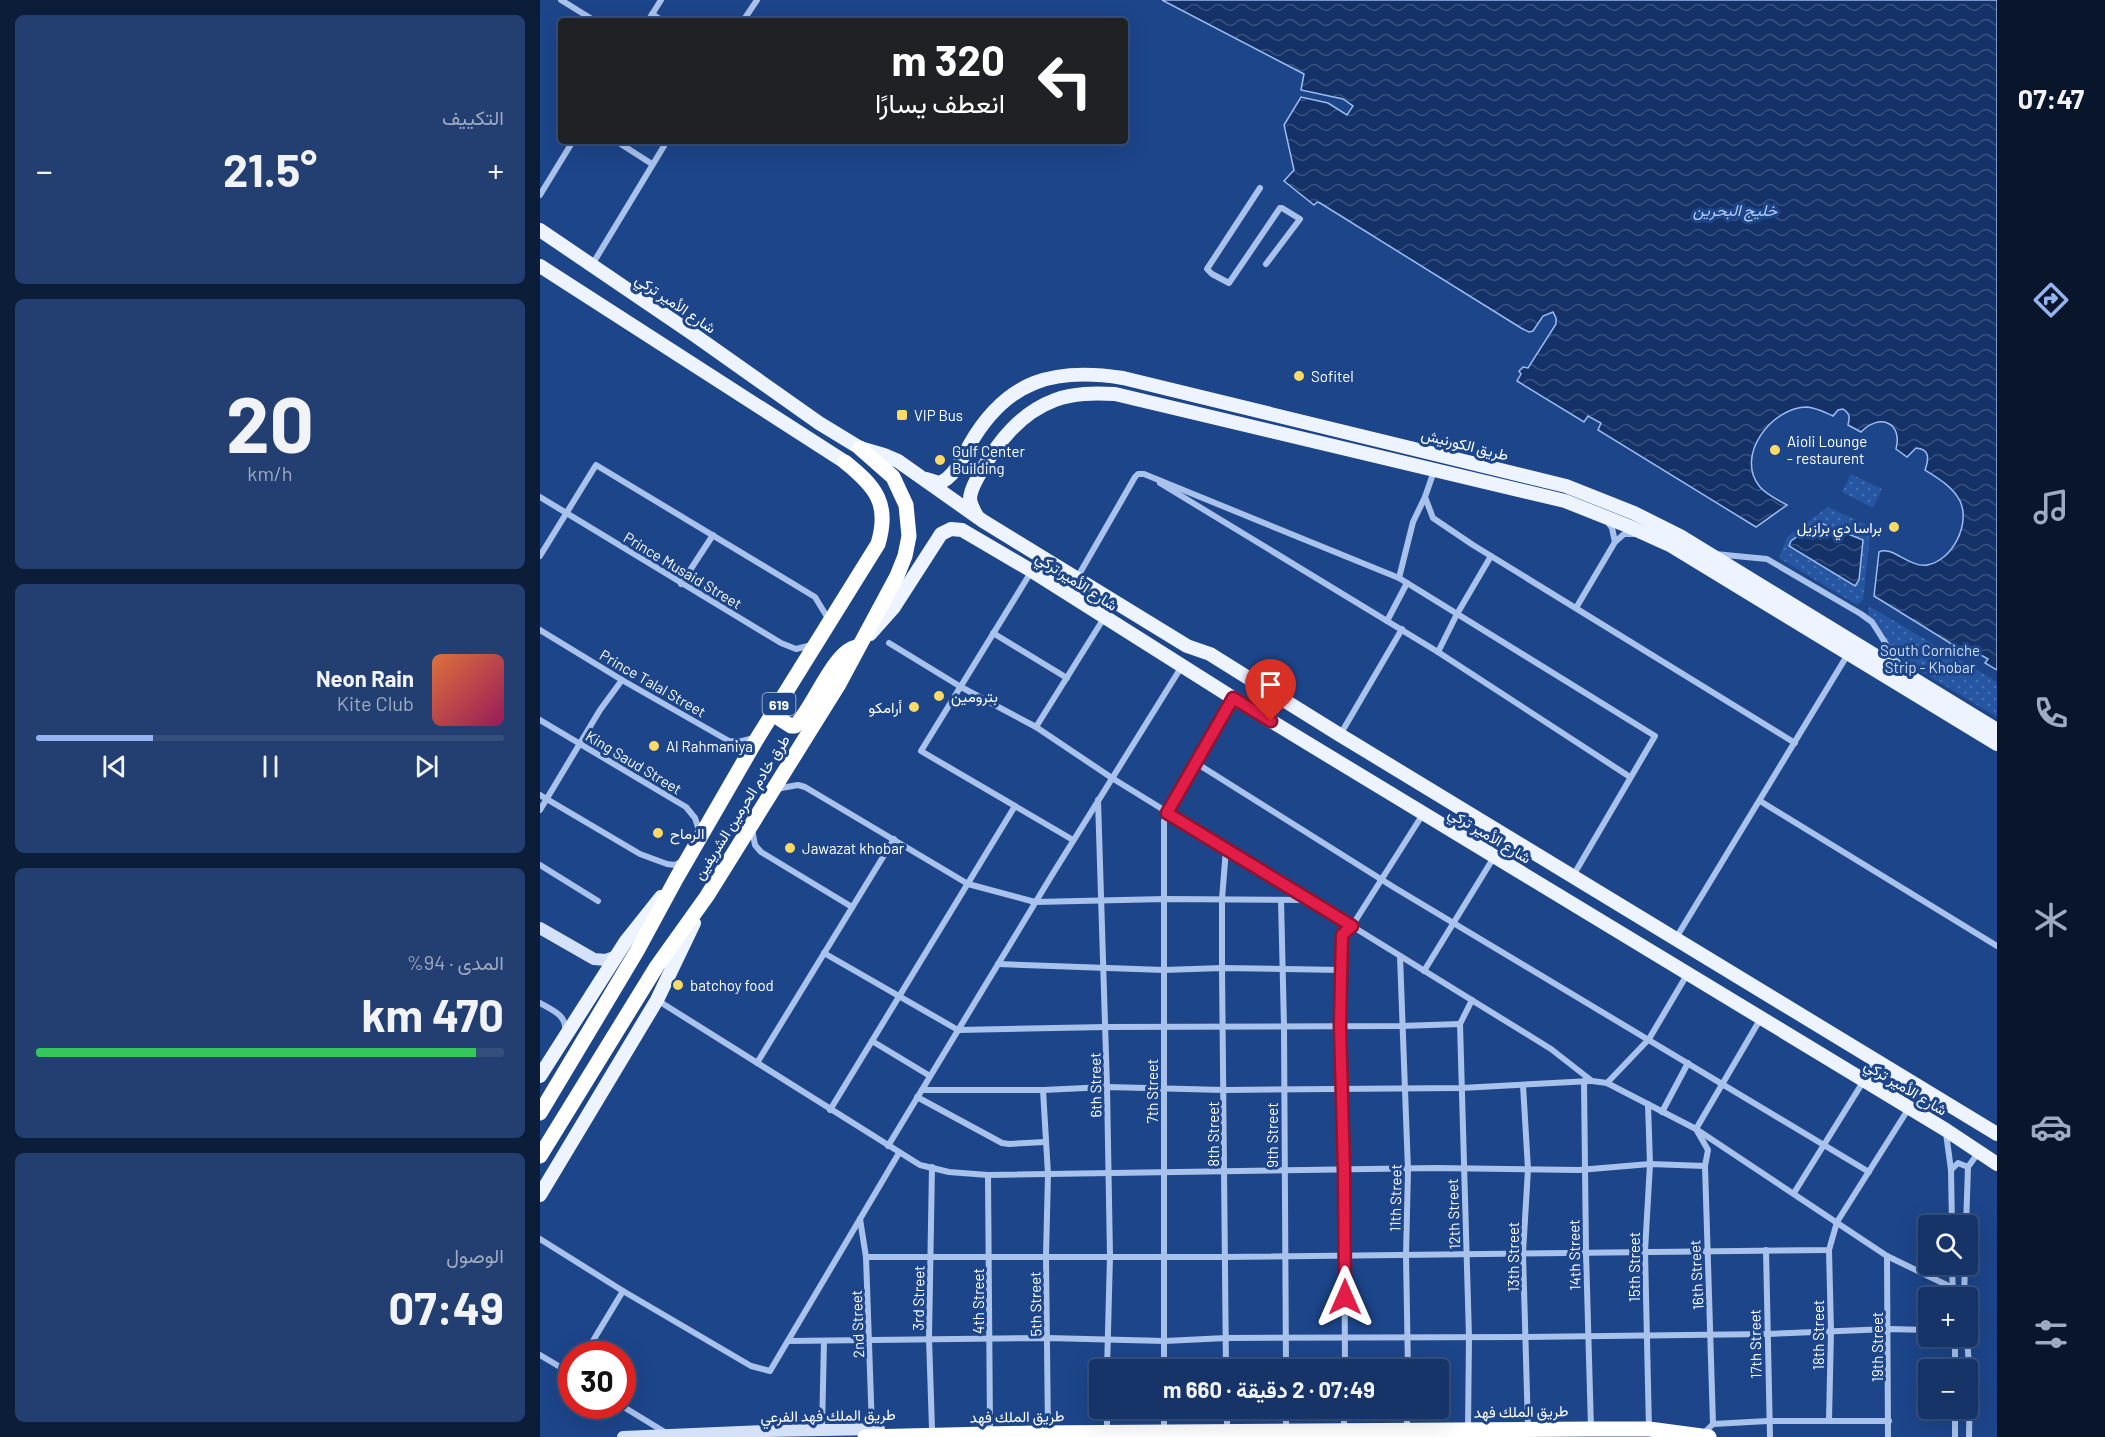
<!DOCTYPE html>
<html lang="ar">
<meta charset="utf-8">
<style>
body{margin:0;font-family:Barlow,Vazirmatn,sans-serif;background:#233f71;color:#f1f3f6;direction:rtl;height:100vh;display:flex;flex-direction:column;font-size:22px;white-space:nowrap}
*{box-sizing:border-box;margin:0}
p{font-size:20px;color:#9eaac0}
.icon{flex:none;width:33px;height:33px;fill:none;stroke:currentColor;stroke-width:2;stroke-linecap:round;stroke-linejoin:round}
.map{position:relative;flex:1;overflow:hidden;direction:ltr}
.panel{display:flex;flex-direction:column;gap:15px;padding:15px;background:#0c1d39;width:540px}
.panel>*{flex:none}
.top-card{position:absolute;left:18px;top:18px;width:570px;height:126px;border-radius:6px;box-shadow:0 6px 24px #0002,0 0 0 2px #354f7c;direction:rtl;background:#202124;color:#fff;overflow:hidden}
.controls{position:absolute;left:1378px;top:1215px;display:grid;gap:12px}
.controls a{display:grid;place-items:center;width:60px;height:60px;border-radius:6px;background:#163468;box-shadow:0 6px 24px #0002,0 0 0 2px #354f7c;font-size:30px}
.speed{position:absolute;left:18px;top:1341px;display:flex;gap:12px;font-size:30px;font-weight:700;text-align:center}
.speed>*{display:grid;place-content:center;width:78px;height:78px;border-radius:50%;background:#163468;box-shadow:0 6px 24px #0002,0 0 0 2px #354f7c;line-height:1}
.speed .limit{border:9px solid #d22;background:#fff;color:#111}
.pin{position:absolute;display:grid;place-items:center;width:51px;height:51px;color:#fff;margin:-62px -26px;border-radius:50% 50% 50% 0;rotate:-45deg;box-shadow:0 0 6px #0007}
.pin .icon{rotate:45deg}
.me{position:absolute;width:66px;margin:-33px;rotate:0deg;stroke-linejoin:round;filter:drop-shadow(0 0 4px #0008)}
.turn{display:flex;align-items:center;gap:21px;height:126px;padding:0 24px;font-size:27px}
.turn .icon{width:78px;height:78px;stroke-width:2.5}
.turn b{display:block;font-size:42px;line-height:51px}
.big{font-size:45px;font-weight:700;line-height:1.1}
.panel .tile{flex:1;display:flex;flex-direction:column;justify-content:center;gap:9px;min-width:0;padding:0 21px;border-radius:9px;background:#233f71}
.panel .dial{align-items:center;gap:0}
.dial b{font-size:78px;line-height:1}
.song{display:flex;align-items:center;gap:18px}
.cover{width:72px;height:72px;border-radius:9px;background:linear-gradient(135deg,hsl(20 70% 55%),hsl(330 70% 35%))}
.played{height:6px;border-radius:3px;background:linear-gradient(90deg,#95b2f1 25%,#354f7c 25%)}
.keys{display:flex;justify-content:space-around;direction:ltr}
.heat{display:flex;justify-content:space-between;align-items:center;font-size:33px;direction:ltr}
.charge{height:9px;border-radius:4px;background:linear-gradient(90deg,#34c759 94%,#354f7c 0)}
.trip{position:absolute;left:549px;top:1359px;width:360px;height:60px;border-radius:6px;background:#163468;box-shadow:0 6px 24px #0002,0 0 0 2px #354f7c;font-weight:700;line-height:60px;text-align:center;direction:rtl}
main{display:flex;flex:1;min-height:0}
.dock{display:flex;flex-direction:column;width:108px;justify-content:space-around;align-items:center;background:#09152a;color:#9eaac0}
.dock .icon{width:42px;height:42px}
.dock .on{color:#95b2f1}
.dock b{font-size:27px;color:#f1f3f6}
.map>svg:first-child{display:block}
</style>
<main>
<nav class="dock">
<b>07:47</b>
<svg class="icon on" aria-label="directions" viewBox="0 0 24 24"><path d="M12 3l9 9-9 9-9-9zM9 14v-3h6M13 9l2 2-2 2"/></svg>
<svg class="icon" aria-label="music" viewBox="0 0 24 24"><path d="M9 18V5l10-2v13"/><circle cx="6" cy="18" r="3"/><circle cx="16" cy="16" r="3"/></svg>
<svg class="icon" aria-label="phone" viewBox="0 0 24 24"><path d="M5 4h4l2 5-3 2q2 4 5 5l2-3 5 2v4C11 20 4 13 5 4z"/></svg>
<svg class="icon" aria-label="climate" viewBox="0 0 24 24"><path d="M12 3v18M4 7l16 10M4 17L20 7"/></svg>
<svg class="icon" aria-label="car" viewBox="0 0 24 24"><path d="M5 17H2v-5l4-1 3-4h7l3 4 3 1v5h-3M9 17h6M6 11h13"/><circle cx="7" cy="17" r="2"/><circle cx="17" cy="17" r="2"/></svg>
<svg class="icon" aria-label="filters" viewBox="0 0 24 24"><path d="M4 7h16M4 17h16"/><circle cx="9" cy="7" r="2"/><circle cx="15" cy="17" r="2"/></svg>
</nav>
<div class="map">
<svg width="1457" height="1437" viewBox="0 0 1457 1437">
<defs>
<pattern id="park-dots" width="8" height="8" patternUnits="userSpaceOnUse" patternTransform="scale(1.5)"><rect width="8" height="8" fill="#2656a2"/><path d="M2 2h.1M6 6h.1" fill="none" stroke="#476fb0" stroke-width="1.8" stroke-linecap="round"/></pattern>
<pattern id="water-waves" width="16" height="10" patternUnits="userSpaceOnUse" patternTransform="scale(1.5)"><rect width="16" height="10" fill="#143268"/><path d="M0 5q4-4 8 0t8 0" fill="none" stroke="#37517f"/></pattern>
</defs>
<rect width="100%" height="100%" fill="#1d458a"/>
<g fill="url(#park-dots)">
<polygon points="1311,474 1342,489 1333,508 1302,492"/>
<polygon points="1288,507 1331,527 1323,600 1317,605 1239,558 1247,537"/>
<polygon points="1329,606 1457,682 1457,717 1357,657 1328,615"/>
</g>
<g fill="url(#water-waves)" stroke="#9bbcee" stroke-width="1.5">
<path d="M622,0H1457V670L1445,663L1448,659L1434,651L1431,656L1334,596L1339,552C1351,545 1370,568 1387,565C1412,561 1431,524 1420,501C1413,487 1398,478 1385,470C1389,459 1390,449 1376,448L1367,457L1356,449C1363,422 1339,413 1321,432L1308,425C1310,417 1310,414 1303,409L1298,410L1293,416C1284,412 1277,408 1267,407C1232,407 1194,456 1220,487C1227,495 1238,500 1247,505L1216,527L1058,430L1061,423L1048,416L1044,422L977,381L981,374L979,371L983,367L988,368L1016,324V318L1013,312L1003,316L993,331L989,332L981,328L780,203L777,202L774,205L744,181L754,170L744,125L761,97L788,103L807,115L813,106L803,99L761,90L764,74Z"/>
<polygon points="1278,522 1323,540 1319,580 1315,586 1249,546 1251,541"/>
</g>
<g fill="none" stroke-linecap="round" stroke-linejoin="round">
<g stroke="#a8c2ec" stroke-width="6">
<polyline points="21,0 55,21"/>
<polyline points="112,14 123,21"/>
<polyline points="108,21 121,0"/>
<polyline points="203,21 217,0"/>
<polyline points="76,141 112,164"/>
<polyline points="720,188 667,269 672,274 689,283 740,208 742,208 760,219 726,264"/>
<polyline points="0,195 33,141"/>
<polyline points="52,265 127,141"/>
<polyline points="894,471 885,497 893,518 933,545 1255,743"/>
<polyline points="620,483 898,652 1090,777"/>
<polyline points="0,497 241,643 256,649 272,645"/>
<polyline points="1067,521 1072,528 1075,542"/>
<polyline points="1175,554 1227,559 1321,614 1332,622 1360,666"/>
<polyline points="0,556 56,465 275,597 289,620"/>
<polyline points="491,572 381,751 533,840"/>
<polyline points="537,578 595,477 598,474 604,474 859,578 1115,736 1033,876"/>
<polyline points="859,578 873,522 885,497"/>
<polyline points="141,584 173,535"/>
<polyline points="1036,608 1075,542 1084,534 1097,534"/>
<polyline points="847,621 867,583"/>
<polyline points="0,630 82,680 189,741 198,742 214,738"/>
<polyline points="453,633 527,678"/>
<polyline points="349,643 421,687 496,727 572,778 1011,1049 1052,1081 1067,1083 1156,1129 1347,1256 1413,1288"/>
<polyline points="898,652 917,614 951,556"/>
<polyline points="0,720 146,807 155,818 160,833"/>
<polyline points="496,727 564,618"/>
<polyline points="800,735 862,629"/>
<polyline points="656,763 855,888 1329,1172"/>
<polyline points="236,789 258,785 265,787 428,884 495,902 625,899 769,900"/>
<polyline points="0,795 100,854 127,864 135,865 143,861"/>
<polyline points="558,800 567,1087 570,1256 567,1370"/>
<polyline points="1220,801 1457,946"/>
<polyline points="0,810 60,710 82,680"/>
<polyline points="212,829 215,845 221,852 312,907"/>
<polyline points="686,849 682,899 682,968 686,1370"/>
<polyline points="0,865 58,901"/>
<polyline points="741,900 744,1026 746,1370"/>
<polyline points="1136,938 1308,654"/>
<polyline points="284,953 418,1030 566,1027 861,1026 920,1024"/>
<polyline points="860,956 868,1170 866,1255 868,1370"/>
<polyline points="458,964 624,970 682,968 802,970"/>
<polyline points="884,971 954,857"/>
<polyline points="117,1000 380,1165 409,1172 448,1175 895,1168 1039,1170 1110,1164 1165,1166"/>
<path d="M0,1003C12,1010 27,1015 25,1031"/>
<polyline points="332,1041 390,1076"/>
<polyline points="217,1063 354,839"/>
<polyline points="1044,1081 1046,1253 1051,1428"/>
<polyline points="1067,1083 1109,1039 1148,973"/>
<polyline points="983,1085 988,1169 983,1253 988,1429"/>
<polyline points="382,1090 503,1090 567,1087 684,1090 921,1088 1051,1081"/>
<polyline points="503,1090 508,1174 506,1256 508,1433"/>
<polyline points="377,1097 462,1143 469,1144 505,1142"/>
<polyline points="1108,1104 1110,1164 1105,1251 1109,1429"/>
<polyline points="290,1110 475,806"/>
<polyline points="1122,1112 1148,1063"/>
<polyline points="1406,1133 1411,1170 1412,1226"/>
<polyline points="348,1146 512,875 642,666"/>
<polyline points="392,1167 389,1338 392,1429"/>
<polyline points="1411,1170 1418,1163 1428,1167"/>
<polyline points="448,1175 450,1428"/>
<polyline points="1254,1193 1336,1061"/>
<polyline points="320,1219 326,1257 332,1429"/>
<polyline points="1426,1226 1428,1167 1438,1153"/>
<polyline points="0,1239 83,1291 211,1366 230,1371 359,1153"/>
<polyline points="1226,1250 1230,1437"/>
<polyline points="1347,1256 1348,1437"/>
<polyline points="326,1257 685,1257 1289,1250 1297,1222 1369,1108"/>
<polyline points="1412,1264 1413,1298"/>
<polyline points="1424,1298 1425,1264"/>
<polyline points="1427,1336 1430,1383 1429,1437"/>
<polyline points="248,1341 507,1338 625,1341 686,1338 986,1337 1227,1334 1349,1329 1389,1330"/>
<polyline points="45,1354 83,1291"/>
<polyline points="0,1355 32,1374"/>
<polyline points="624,1370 624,821 692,698"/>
<polyline points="805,1370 804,1170 800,1025 802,935 812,926 883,814"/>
<polyline points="1415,1370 1415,1336"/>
<polyline points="82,1406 128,1434"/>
<polyline points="567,1408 567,1432"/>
<polyline points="687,1408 687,1432"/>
<polyline points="746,1408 746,1431"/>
<polyline points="1289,1420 1291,1331 1289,1250"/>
<polyline points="1173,1424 1165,1166 1168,1150 1156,1129 1221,1018"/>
<polyline points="804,1429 804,1408"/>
<polyline points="928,1429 929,1337 920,1024 932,1000"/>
<polyline points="282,1430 284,1341"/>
<polyline points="867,1430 867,1408"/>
<polyline points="624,1433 624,1408"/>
<polyline points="1162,1435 1173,1424 1228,1421 1349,1421"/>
<polyline points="1415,1437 1415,1408"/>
</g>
<g stroke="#d4e1f9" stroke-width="12">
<polyline points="0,928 54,959 66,960 77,956"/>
<polyline points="83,1437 226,1431 339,1429"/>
</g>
<g stroke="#edf3ff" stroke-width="14">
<polyline points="0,230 153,334 279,423 320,448 344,455 358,461 443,521 647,646 670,654 800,735 1457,1134"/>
<polyline points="0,266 305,462"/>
<path d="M386,479L399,483C414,478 423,457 430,444C467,380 514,367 583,378L1026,486L1094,513L1140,536L1457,730"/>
<path d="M437,516C434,511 431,506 430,499C430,490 436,481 440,473C458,442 480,413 515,400C534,393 554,393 575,394L1025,501L1088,526L1130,545L1457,744"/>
<polyline points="330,634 354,607 401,534 411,529 422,530 492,571 693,698 1406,1130 1457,1164"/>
<polyline points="0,1076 86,941 121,897"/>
<polyline points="0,1195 117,1000 154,923"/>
</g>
<g stroke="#fff" stroke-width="15">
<path d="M246,702L240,714V719L251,726H255C273,709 294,650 317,647"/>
<path d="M0,1113L97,951L136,879L218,737L338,544C350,504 336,487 305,462"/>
<polyline points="0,1156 117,966 167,896 299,684 357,576 365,556 369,536 366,505 353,477 320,448"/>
<polyline points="325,1437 493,1433 1051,1429 1109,1429 1169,1437"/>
</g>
</g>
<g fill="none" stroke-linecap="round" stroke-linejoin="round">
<g stroke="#92132f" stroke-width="15">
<polyline id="route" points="731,721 693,698 627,813 812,926 802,935 800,1025 804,1170 805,1297"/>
</g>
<use href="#route" stroke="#e11d48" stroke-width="10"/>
</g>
<g fill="#fbda66" stroke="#1d458a" stroke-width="2">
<circle cx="759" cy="376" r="6"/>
<rect x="356" y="409" width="12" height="12" rx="3"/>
<circle cx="1235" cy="450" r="6"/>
<circle cx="400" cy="460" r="6"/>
<circle cx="1354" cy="527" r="6"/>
<circle cx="399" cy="696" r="6"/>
<circle cx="374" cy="707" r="6"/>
<circle cx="114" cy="746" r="6"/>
<circle cx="118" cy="833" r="6"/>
<circle cx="250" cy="848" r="6"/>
<circle cx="138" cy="985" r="6"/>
</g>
<g text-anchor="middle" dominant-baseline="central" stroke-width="6" stroke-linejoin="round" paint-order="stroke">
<rect fill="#1d458a" stroke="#bbc7dc" stroke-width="1.5" x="222.5" y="693" width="33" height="22" rx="4.5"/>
<g font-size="14" font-weight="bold" fill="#fff">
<text x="239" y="704">619</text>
</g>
<g font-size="15" fill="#fff" stroke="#1d458a">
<text transform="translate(136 303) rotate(34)">شارع الأمير تركي</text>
<text transform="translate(925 444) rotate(14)">طريق الكورنيش</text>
<text transform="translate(143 570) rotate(31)">Prince Musaid Street</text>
<text transform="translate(537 581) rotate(33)">شارع الأمير تركي</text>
<text transform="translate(113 683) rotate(30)">Prince Talal Street</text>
<text transform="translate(94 762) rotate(31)">King Saud Street</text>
<text transform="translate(201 807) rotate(-58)">طرق خادم الحرمين الشريفين</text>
<text transform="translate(950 835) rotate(31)">شارع الأمير تركي</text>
<text transform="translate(555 1085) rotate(-91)">6th Street</text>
<text transform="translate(1366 1087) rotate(31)">شارع الأمير تركي</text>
<text transform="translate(612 1091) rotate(-90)">7th Street</text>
<text transform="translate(673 1134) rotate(-90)">8th Street</text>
<text transform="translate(732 1135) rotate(-90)">9th Street</text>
<text transform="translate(855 1198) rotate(-89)">11th Street</text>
<text transform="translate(913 1214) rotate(-92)">12th Street</text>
<text transform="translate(1034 1255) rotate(-91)">14th Street</text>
<text transform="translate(973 1257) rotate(-90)">13th Street</text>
<text transform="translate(1094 1267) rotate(-90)">15th Street</text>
<text transform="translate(1156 1275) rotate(-93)">16th Street</text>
<text transform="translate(378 1298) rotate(-89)">3rd Street</text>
<text transform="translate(438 1301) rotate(-90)">4th Street</text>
<text transform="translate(495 1304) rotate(-91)">5th Street</text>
<text transform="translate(317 1324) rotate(-92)">2nd Street</text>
<text transform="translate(1278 1335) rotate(-90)">18th Street</text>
<text transform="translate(1215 1344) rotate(-91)">17th Street</text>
<text transform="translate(1337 1347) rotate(-90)">19th Street</text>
<text transform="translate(981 1411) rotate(-1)">طريق الملك فهد</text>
<text transform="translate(288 1415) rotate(-1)">طريق الملك فهد الفرعي</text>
<text transform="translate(477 1416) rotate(-1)">طريق الملك فهد</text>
</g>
<g font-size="15" fill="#fff" stroke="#1d458a" text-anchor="start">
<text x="771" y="376">Sofitel</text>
<text x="374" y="415">VIP Bus</text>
<text x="1247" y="441">Aioli Lounge<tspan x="1247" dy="17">- restaurent</tspan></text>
<text x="412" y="451">Gulf Center<tspan x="412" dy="17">Building</tspan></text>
<text x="1342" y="527" text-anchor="end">براسا دي برازيل</text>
<text x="411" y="696">بترومين</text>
<text x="362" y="707" text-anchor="end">أرامكو</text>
<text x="126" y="746">Al Rahmaniya</text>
<text x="130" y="833">الرماح</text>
<text x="262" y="848">Jawazat khobar</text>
<text x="150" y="985">batchoy food</text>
</g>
<g font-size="15" fill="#cddef9" stroke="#1d458a">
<text x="1390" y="650">South Corniche<tspan x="1390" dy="17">Strip - Khobar</tspan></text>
</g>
<g font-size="16" font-style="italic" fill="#b4ccf3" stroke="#1d458a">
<text x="1195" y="209">خليج البحرين</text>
</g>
</g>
</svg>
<div class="controls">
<a><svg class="icon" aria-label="search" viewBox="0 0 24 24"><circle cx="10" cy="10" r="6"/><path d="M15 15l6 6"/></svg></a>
<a>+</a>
<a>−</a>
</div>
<div class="speed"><div class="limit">30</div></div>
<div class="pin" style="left:731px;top:721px;background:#d93025"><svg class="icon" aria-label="arrive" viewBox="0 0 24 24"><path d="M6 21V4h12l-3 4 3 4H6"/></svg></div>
<svg class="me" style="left:805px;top:1297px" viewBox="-20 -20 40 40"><path d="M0-17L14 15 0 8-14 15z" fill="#e11d48" stroke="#fff" stroke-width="4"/></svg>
<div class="trip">07:49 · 2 دقيقة · 660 m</div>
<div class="top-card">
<div class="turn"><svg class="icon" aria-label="left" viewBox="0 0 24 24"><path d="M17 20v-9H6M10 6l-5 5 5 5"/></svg><div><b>320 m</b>انعطف يسارًا</div></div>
</div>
</div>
<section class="panel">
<div class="tile"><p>التكييف</p>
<div class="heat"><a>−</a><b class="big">21.5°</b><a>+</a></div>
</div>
<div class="tile dial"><b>20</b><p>km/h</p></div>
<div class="tile">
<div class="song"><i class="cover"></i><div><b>Neon Rain</b><p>Kite Club</p></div></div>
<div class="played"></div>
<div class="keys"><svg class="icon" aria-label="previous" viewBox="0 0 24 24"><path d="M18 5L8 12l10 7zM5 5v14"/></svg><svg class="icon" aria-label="pause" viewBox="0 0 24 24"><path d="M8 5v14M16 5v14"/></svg><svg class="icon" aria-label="next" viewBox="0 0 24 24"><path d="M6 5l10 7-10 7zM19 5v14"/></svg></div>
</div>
<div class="tile"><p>المدى · 94%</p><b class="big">470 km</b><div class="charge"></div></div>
<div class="tile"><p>الوصول</p><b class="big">07:49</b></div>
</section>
</main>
